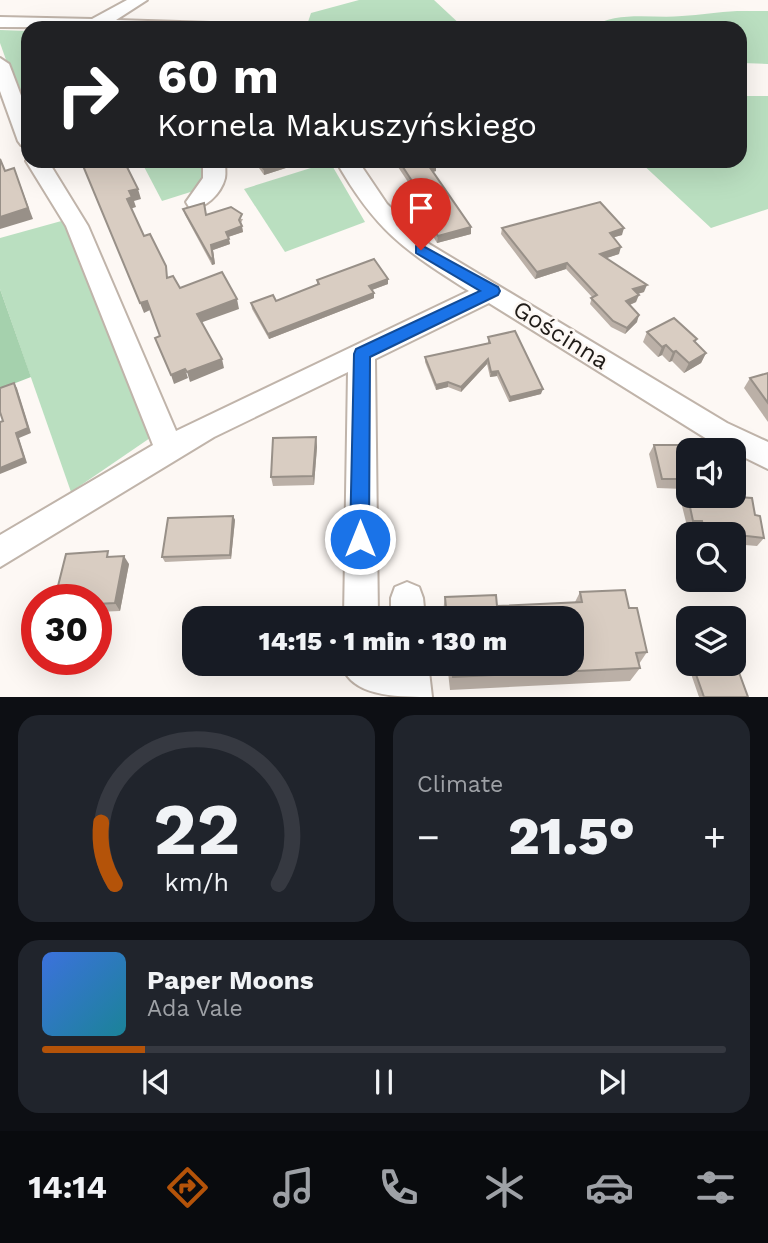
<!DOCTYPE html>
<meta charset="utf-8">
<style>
body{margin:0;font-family:"Work Sans",sans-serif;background:#20242c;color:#f1f3f6;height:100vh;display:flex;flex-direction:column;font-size:26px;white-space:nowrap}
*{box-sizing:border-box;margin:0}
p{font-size:23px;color:#9ea1a6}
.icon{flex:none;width:38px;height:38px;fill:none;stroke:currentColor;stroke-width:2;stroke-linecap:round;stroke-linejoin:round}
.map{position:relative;height:697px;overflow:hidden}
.sheet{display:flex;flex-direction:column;gap:18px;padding:18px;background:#0d0f14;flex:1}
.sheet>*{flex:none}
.hud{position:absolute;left:21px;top:21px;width:726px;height:147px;border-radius:21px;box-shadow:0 7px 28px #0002;background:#202124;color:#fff;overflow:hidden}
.controls{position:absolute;left:676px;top:438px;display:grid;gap:14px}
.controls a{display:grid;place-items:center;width:70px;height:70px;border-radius:14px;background:#171b24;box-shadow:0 7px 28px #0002;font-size:35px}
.speed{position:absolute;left:21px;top:584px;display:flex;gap:14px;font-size:35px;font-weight:700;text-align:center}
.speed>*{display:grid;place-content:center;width:91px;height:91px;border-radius:50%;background:#171b24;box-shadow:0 7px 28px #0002;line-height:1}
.speed .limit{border:10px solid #d22;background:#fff;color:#111}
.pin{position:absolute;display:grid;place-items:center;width:60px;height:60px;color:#fff;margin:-72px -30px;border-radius:50% 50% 50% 0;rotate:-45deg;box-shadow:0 0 7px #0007}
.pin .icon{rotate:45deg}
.me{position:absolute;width:77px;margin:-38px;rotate:0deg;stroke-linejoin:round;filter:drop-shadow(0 0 5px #0008)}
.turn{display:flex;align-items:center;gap:24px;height:147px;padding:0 21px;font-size:32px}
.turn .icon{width:91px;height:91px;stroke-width:2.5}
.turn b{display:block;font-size:49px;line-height:60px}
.big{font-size:52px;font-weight:800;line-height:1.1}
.sheet .widget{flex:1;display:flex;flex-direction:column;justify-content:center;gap:10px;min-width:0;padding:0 24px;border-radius:21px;background:#20242c}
.sheet .dial{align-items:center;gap:0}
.dial svg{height:182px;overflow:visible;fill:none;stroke:#363941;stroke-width:7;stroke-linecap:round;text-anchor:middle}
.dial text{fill:#f1f3f6;stroke:none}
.song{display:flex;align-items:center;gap:21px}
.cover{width:84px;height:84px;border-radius:10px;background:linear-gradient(135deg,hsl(220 70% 55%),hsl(190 70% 35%))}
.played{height:7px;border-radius:4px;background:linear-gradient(90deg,#b45309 15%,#363941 15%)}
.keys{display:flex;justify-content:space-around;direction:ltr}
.heat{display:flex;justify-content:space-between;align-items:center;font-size:38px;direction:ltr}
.sheet .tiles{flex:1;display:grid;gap:18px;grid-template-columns:1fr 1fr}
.widget:last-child{grid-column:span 2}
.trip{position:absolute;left:182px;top:606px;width:402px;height:70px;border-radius:21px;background:#171b24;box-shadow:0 7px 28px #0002;font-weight:800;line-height:70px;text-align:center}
.menu{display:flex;height:112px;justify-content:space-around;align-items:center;background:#090b0e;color:#9ea1a6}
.menu .icon{width:49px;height:49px}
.menu .selected{color:#b45309}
.menu b{font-size:32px;color:#f1f3f6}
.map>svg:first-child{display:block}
</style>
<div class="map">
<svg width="768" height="697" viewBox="0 0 768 697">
<rect width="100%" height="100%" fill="#fdf8f4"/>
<g fill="#badfc0">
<polygon points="359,0 434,0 464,28 306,28 311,13"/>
<path d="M737,11H768V64L742,63L745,96H768V209L711,228L639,161H740V28H591C616,10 653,19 682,16C700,15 718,12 737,11Z"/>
<polygon points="0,30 28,31 28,121 0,43"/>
<polygon points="141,161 208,161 200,189 162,201"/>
<polygon points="330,162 365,222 285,252 244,189"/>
<polygon points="65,220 150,438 71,492 0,289 0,238"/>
</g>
<polygon fill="#a5d1ad" points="0,289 31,377 0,389"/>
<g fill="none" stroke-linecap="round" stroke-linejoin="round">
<g stroke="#c0b4aa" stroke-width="4">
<g id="minor">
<polygon points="127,0 147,0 116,20 211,23 220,28 0,27 0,17 92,19"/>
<polygon points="0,58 9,64 28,114 28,147 21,145 18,141 0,91"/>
<path d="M28,159V161H48L88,226L176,431L469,291C404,250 375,230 336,161H358L387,204L429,244L727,423L768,442V469L707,439L489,303L375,359L378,618H344L348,372L214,437L0,567V535L153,445L66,226L26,161Z"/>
<path d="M203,161H225C225,166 226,173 225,178C221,194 204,211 189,207L186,202L203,178Z"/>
<polygon points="407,582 419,587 423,598 425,618 391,618 391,598 395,587"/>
<path d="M348,663H381L394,670V663H428L432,697C402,697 358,697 345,672Z"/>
</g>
</g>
<use href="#minor" fill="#fff" fill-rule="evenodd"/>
</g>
<g fill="#bbb0a7">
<polygon points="254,161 288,161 289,167 264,175"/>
<polygon points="394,161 445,161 445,165 436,167 436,171 433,172 471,227 471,234 437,243 428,228 425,229 405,193 405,186 410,185"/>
<polygon points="183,209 207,215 243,219 241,223 243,232 228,237 230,244 213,250 215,264 212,265 185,215"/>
<polygon points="502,228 622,235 614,237 619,254 606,258 644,292 637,294 636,302 630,305 637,322 625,334 611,327 590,304 592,297 566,269 535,279 501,234"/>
<polygon points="317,280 388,284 372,290 374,293 374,298 269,339 252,309 251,303 276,301 317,285"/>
<polygon points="647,332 697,339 695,343 706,353 701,363 684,373 672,361 669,362 662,355 658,357 643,342"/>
<polygon points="488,337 541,394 509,402 497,376 490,377 487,364 461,392 448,387 436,390 425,362 425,357 488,343"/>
<polygon points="768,373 768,422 744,388 750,378"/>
<polygon points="316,437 317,447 314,485 273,486 271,477"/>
<polygon points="654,445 688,471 688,483 684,489 657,488 649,454"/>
<polygon points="687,493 755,515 764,538 757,546 733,544 733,534 697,534 696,530 688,530 681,502"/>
<polygon points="233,516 235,520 231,559 165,562 162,557"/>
<polygon points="112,557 129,564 120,611 96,612 96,600 57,600 55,598"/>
<polygon points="580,592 629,608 647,652 639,664 640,668 630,681 450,690 447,663 572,663 572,618 443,618 443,611 445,597 497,606 575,602"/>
<polygon points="688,641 688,663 733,663 748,697 699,697 681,645 684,642"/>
</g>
<g fill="#989088">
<polygon points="288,161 289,167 264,175 264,169"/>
<polygon points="434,161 445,161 445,165 436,167 436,171 429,173 429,166"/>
<polygon points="14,168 33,219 0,229 0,217"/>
<polygon points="138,189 141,199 134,201 136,207 130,209 127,199 129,191"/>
<polygon points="428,221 428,228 425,229 426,222"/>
<polygon points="242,226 243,232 228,237 226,232"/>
<polygon points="471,227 471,234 437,243 438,236"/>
<polygon points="624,228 622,235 608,239 610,233"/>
<polygon points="229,239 230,244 213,250 215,264 212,265 211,259 211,245"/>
<polygon points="621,247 619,254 598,261 600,254"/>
<polygon points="567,263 566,269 535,279 537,272"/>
<polygon points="388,279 388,284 369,291 369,286"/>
<polygon points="647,285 644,292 631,296 633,289"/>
<polygon points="374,293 374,298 269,339 268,334"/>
<polygon points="639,295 636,302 624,307 626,301"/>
<polygon points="237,299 239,309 200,323 197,314"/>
<polygon points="147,301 150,310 144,313 140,303"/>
<polygon points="639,315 637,322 625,334 627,328"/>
<polygon points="666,345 662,355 658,357 662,347"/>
<polygon points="676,351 672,361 669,362 673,352"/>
<polygon points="706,353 701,363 684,373 689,363"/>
<polygon points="222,359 224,368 190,382 187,372"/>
<polygon points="488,359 487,364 461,392 461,387"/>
<polygon points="185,369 188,378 174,384 171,375"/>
<polygon points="498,371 497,376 490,377 491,372"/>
<polygon points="448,382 448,387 436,390 436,385"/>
<polygon points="14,383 17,388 31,433 19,438 27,463 0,474 0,468 16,433"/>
<polygon points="543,389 541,394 509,402 510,397"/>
<polygon points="316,437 317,447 314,485 313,476"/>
<polygon points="233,516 235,520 231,559 230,555"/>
<polygon points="124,556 129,564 120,611 115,603"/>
</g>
<g fill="#d9cdc2" stroke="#989088" stroke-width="2">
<polygon points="0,159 5,171 14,168 28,208 0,217"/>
<polygon points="81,161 124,161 138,189 129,191 132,197 127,199 144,236 150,234 166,266 167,278 173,276 180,288 222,272 237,299 197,314 222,359 187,372 185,369 171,375 155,338 160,336 147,301 140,303"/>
<polygon points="257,161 288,161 264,169"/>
<polygon points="399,161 434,161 436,164 429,166 471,227 438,236 428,221 426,222 405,186 414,184"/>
<polygon points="600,202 624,228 610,233 621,247 600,254 647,285 633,289 639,295 626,301 639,315 627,328 613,321 591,298 597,295 567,263 537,272 502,228"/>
<polygon points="204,203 206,215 231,207 242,214 239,220 242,226 226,232 229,239 211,245 213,258 211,259 183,209"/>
<polygon points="374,259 388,279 369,286 374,293 268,334 251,303 273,295 276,301 319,284 317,280"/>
<polygon points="674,318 697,339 694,341 706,353 689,363 676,351 673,352 666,345 662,347 647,332"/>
<polygon points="515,331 543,389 510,397 498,371 491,372 488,359 461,387 448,382 436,385 425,357 490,343 488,337"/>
<polygon points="768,373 768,403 750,378"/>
<polygon points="14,383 28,428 16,433 24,458 0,468 0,422 3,421 0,412 0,388"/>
<polygon points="316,437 313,476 271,477 273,438"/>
<polygon points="654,445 680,445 688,471 688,479 662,479"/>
<polygon points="687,493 688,495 710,495 728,504 738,497 752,498 755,515 760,516 764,538 704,531 702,521 693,521"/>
<polygon points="233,516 230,555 162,557 168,518"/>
<polygon points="108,551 107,557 124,556 115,603 96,604 96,600 62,600 62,598 55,598 66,554"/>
<polygon points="625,590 629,608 637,608 647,652 636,653 640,668 453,677 451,663 572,663 572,618 447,618 445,597 496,595 497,606 582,602 580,592"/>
<polygon points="688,641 688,651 684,642"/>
<polygon points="733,656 748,697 704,697 692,663 733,663"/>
</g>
<polygon fill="#1a73e8" stroke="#114b97" stroke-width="2" points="421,245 498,287 500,291 498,295 370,357 369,539 367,545 360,547 353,545 350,539 354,354 356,349 480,291 416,253 416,246"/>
<g text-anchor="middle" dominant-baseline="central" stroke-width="5" stroke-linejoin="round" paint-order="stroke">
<g font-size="24" fill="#201c18" stroke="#fdf8f4">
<text transform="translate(561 335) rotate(32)">Gościnna</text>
</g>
</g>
</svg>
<div class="controls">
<a><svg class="icon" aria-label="sound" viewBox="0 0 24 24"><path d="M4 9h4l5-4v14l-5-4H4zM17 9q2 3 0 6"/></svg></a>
<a><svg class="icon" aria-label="search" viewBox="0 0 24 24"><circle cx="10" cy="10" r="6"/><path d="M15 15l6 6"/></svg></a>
<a><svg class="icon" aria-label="layers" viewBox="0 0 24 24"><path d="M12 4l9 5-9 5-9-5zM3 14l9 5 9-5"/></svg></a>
</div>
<div class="speed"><div class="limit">30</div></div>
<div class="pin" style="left:421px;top:250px;background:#d93025"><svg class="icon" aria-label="arrive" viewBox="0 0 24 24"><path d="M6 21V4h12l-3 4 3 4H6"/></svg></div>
<svg class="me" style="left:360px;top:539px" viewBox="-20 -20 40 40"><circle r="17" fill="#1a73e8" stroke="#fff" stroke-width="3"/><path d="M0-11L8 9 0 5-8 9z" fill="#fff"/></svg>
<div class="trip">14:15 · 1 min · 130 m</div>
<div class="hud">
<div class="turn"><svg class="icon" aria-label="right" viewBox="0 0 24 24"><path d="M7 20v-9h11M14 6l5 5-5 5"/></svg><div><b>60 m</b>Kornela Makuszyńskiego</div></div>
</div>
</div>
<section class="sheet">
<div class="tiles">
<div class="widget dial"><svg viewBox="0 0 100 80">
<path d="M14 69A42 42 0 1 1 86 69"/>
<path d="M14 69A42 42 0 0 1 8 42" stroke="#b45309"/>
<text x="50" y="56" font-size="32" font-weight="700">22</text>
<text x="50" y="72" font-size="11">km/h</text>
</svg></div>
<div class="widget"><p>Climate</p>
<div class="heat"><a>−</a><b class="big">21.5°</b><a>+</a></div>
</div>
<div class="widget">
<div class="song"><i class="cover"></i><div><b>Paper Moons</b><p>Ada Vale</p></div></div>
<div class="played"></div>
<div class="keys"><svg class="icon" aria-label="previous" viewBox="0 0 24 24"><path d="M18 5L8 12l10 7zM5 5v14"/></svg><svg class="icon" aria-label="pause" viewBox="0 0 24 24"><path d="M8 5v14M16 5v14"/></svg><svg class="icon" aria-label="next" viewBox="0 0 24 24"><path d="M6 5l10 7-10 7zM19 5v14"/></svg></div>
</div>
</div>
</section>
<nav class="menu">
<b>14:14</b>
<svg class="icon selected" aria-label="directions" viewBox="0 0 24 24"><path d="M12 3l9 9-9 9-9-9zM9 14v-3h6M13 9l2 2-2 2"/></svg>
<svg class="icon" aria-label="music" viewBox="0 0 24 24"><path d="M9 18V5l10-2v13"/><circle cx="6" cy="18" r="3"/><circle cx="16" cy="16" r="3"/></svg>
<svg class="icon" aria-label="phone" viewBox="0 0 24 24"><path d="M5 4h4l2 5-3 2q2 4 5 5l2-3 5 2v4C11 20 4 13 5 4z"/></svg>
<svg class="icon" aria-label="climate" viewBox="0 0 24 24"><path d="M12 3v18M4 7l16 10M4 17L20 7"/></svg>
<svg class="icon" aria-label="car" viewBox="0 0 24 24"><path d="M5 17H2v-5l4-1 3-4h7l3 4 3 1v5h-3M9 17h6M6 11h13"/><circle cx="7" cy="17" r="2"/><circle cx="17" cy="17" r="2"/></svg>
<svg class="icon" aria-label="filters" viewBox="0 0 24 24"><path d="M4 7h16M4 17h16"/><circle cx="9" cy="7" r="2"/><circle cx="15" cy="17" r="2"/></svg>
</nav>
